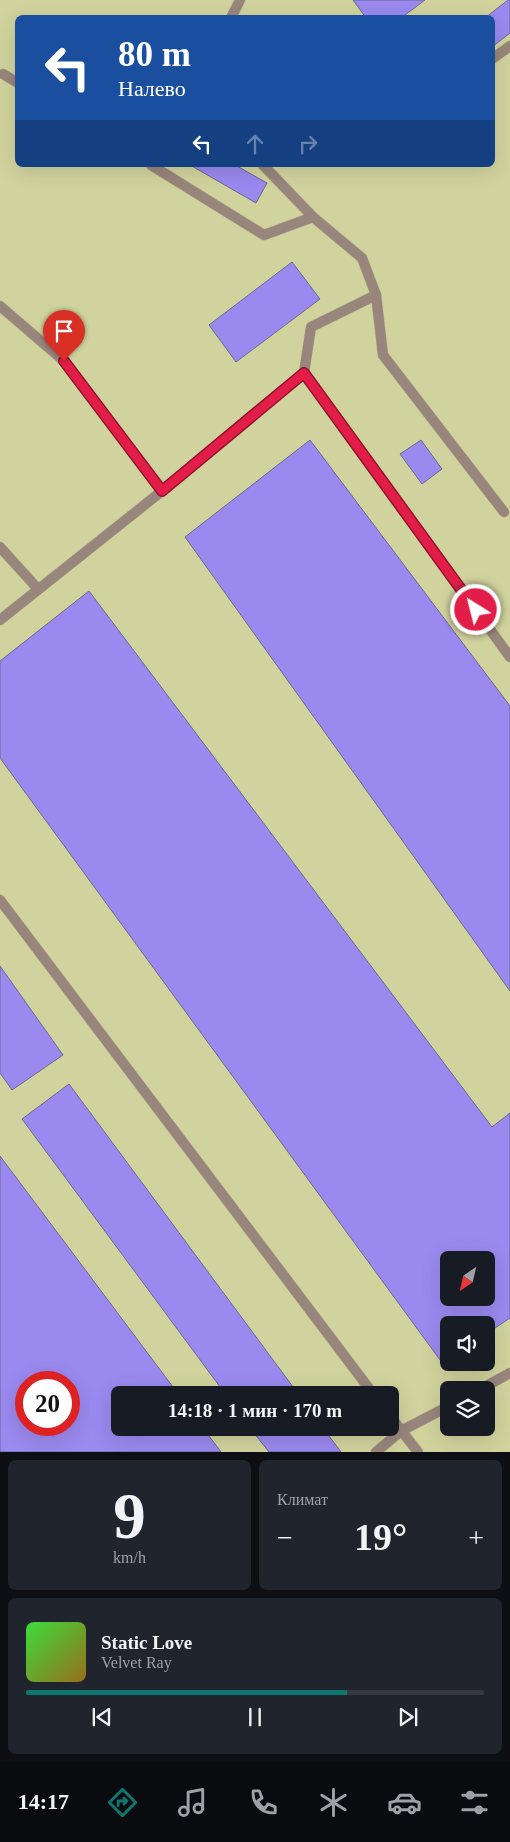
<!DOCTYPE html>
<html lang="ru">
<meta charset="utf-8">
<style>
body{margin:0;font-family:Georgia,serif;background:#20242c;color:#f1f3f6;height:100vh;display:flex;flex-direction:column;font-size:19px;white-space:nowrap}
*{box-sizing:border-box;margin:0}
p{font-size:16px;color:#9ea1a6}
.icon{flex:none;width:28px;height:28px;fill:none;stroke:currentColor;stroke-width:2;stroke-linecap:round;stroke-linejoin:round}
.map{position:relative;height:1452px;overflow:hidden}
.panel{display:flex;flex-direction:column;gap:8px;padding:8px;background:#0d0f14;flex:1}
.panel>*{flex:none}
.hud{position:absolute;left:15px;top:15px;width:480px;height:152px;border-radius:8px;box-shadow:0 5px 20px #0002;background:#1a4fa0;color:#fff;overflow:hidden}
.needle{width:32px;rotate:214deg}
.buttons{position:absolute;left:440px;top:1251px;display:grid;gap:10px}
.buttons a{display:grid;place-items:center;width:55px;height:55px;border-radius:8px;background:#171b24;box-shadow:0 5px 20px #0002;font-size:25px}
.speed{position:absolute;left:15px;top:1371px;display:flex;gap:10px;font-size:25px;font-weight:700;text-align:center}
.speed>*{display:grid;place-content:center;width:65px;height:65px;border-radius:50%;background:#171b24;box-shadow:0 5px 20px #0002;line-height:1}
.speed .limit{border:8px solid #d22;background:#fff;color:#111}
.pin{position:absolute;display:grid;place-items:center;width:42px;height:42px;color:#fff;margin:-51px -21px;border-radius:50% 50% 50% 0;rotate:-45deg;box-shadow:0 0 5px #0007}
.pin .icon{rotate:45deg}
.me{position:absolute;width:55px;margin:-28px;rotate:324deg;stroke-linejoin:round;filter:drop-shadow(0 0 4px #0008)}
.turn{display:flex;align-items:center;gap:18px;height:105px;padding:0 20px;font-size:22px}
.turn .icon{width:65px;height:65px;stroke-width:2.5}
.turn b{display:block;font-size:35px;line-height:42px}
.lanes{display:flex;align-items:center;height:48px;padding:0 20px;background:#0003;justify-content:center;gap:25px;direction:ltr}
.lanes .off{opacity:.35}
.big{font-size:38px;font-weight:600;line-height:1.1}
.panel .tile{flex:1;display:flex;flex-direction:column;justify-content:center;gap:8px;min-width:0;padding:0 18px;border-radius:8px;background:#20242c}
.panel .dial{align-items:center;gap:0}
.dial b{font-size:65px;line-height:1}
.song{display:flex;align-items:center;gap:15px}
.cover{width:60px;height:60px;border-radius:8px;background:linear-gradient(135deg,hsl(120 70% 55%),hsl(40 70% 35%))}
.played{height:5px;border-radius:2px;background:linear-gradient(90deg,#0f766e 70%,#363941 70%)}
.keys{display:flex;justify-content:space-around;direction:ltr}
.heat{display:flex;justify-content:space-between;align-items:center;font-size:28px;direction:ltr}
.panel .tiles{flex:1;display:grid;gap:8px;grid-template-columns:1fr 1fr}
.tile:last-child{grid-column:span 2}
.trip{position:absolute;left:111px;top:1386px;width:288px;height:50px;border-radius:8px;background:#171b24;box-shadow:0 5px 20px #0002;font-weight:600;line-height:50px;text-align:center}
.menu{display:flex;height:80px;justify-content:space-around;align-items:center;background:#090b0e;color:#9ea1a6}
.menu .icon{width:35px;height:35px}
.menu .selected{color:#0f766e}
.menu b{font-size:22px;color:#f1f3f6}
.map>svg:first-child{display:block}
</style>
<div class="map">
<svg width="510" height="1452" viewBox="0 0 510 1452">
<rect width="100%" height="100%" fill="#dadcae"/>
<path fill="#d1d39e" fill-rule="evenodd" d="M0,0H510V1452H0ZM18,18H492V165H18ZM449,1260H486V1298H449ZM449,1325H486V1362H449ZM26,1382H69V1425H26ZM449,1390H486V1428H449ZM120,1395H390V1428H120Z"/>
<g fill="#9a89ef" stroke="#6d688f" fill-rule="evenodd">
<polygon points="353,0 425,0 401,18 366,18"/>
<polygon points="508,0 510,0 510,33 492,47 492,18 485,18"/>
<polygon points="190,165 235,165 267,183 256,203"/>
<polygon points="292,262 320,299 236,362 209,325"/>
<polygon points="310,440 510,706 510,991 185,537"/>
<polygon points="421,440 442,469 422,484 400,454"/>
<path d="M89,591L492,1127L510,1113V1318L486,1334V1325H449V1360L443,1364L0,758V661ZM449,1260H486V1298H449Z"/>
<polygon points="0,966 63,1055 12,1090 0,1073"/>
<polygon points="69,1084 299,1395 226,1395 22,1119"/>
<path d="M0,1156L179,1395H120V1428H203L221,1452H0ZM26,1382H69V1425H26Z"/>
<polygon points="250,1428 323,1428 341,1452 269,1452"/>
</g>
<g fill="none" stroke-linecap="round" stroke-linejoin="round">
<g stroke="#b7b890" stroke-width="11">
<g id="lane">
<polyline points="231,18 240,0"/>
<polyline points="492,59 510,46"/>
<polyline points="3,74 18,83"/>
<polyline points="263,165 313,217"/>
<polyline points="376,295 383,355 504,512"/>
<polyline points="0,306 64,361 162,491"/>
<polyline points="304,373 510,657"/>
<polyline points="0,547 38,589"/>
<polyline points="0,620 162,491 304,373 311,327 376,295 362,258 313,217 264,235 151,165"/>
<polyline points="0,900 374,1395"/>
<polyline points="479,1390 510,1373"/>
<polyline points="390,1416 418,1452"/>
<polyline points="376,1452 401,1431 449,1406"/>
</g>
</g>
<use href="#lane" stroke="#98857b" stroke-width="10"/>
</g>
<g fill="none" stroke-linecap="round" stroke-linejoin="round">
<g stroke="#92132f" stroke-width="12">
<polyline id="route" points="64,361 162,491 304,373 476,610"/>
</g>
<use href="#route" stroke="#e11d48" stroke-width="9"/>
</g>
</svg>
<div class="buttons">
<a><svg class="needle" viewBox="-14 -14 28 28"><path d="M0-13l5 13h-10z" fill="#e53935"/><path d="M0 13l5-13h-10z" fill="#9ea1a6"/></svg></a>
<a><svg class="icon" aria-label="sound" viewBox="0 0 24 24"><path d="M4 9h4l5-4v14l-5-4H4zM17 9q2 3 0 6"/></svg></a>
<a><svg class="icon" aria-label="layers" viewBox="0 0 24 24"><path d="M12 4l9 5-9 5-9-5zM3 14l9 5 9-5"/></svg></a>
</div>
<div class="speed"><div class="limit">20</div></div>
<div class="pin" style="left:64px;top:361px;background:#d93025"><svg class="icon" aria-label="arrive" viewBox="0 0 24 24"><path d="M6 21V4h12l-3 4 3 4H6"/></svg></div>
<svg class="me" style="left:476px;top:610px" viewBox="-20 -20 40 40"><circle r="17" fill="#e11d48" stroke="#fff" stroke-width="3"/><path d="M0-11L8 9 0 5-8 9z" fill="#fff"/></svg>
<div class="trip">14:18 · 1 мин · 170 m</div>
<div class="hud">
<div class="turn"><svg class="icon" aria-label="left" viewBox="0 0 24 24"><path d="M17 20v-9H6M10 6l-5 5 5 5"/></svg><div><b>80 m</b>Налево</div></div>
<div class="lanes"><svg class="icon" aria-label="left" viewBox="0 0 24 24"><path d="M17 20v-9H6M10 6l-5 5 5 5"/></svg><svg class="icon off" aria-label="ahead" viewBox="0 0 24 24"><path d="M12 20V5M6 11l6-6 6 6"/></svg><svg class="icon off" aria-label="right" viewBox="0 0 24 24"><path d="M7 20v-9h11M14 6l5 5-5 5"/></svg></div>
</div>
</div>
<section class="panel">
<div class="tiles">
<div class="tile dial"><b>9</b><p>km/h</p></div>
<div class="tile"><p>Климат</p>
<div class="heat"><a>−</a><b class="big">19°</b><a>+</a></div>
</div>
<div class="tile">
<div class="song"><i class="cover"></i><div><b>Static Love</b><p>Velvet Ray</p></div></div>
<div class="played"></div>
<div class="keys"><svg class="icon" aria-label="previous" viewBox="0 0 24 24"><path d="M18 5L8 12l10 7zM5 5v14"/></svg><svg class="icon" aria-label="pause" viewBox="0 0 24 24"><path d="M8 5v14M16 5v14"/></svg><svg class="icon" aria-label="next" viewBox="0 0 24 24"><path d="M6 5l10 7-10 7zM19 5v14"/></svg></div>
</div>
</div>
</section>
<nav class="menu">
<b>14:17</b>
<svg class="icon selected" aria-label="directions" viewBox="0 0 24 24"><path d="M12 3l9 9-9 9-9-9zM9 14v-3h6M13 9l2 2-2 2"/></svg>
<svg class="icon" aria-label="music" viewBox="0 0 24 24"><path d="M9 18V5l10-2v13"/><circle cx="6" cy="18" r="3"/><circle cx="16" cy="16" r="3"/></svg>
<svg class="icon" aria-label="phone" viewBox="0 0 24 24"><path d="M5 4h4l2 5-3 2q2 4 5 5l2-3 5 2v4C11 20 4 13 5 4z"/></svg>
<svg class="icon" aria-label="climate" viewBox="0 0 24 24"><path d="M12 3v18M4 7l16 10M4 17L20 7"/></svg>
<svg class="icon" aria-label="car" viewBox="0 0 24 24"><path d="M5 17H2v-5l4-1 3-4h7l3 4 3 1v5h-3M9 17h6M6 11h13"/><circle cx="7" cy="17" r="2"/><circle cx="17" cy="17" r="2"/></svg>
<svg class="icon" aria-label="filters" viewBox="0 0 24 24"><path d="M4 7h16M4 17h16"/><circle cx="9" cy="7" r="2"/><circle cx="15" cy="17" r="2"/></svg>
</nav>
